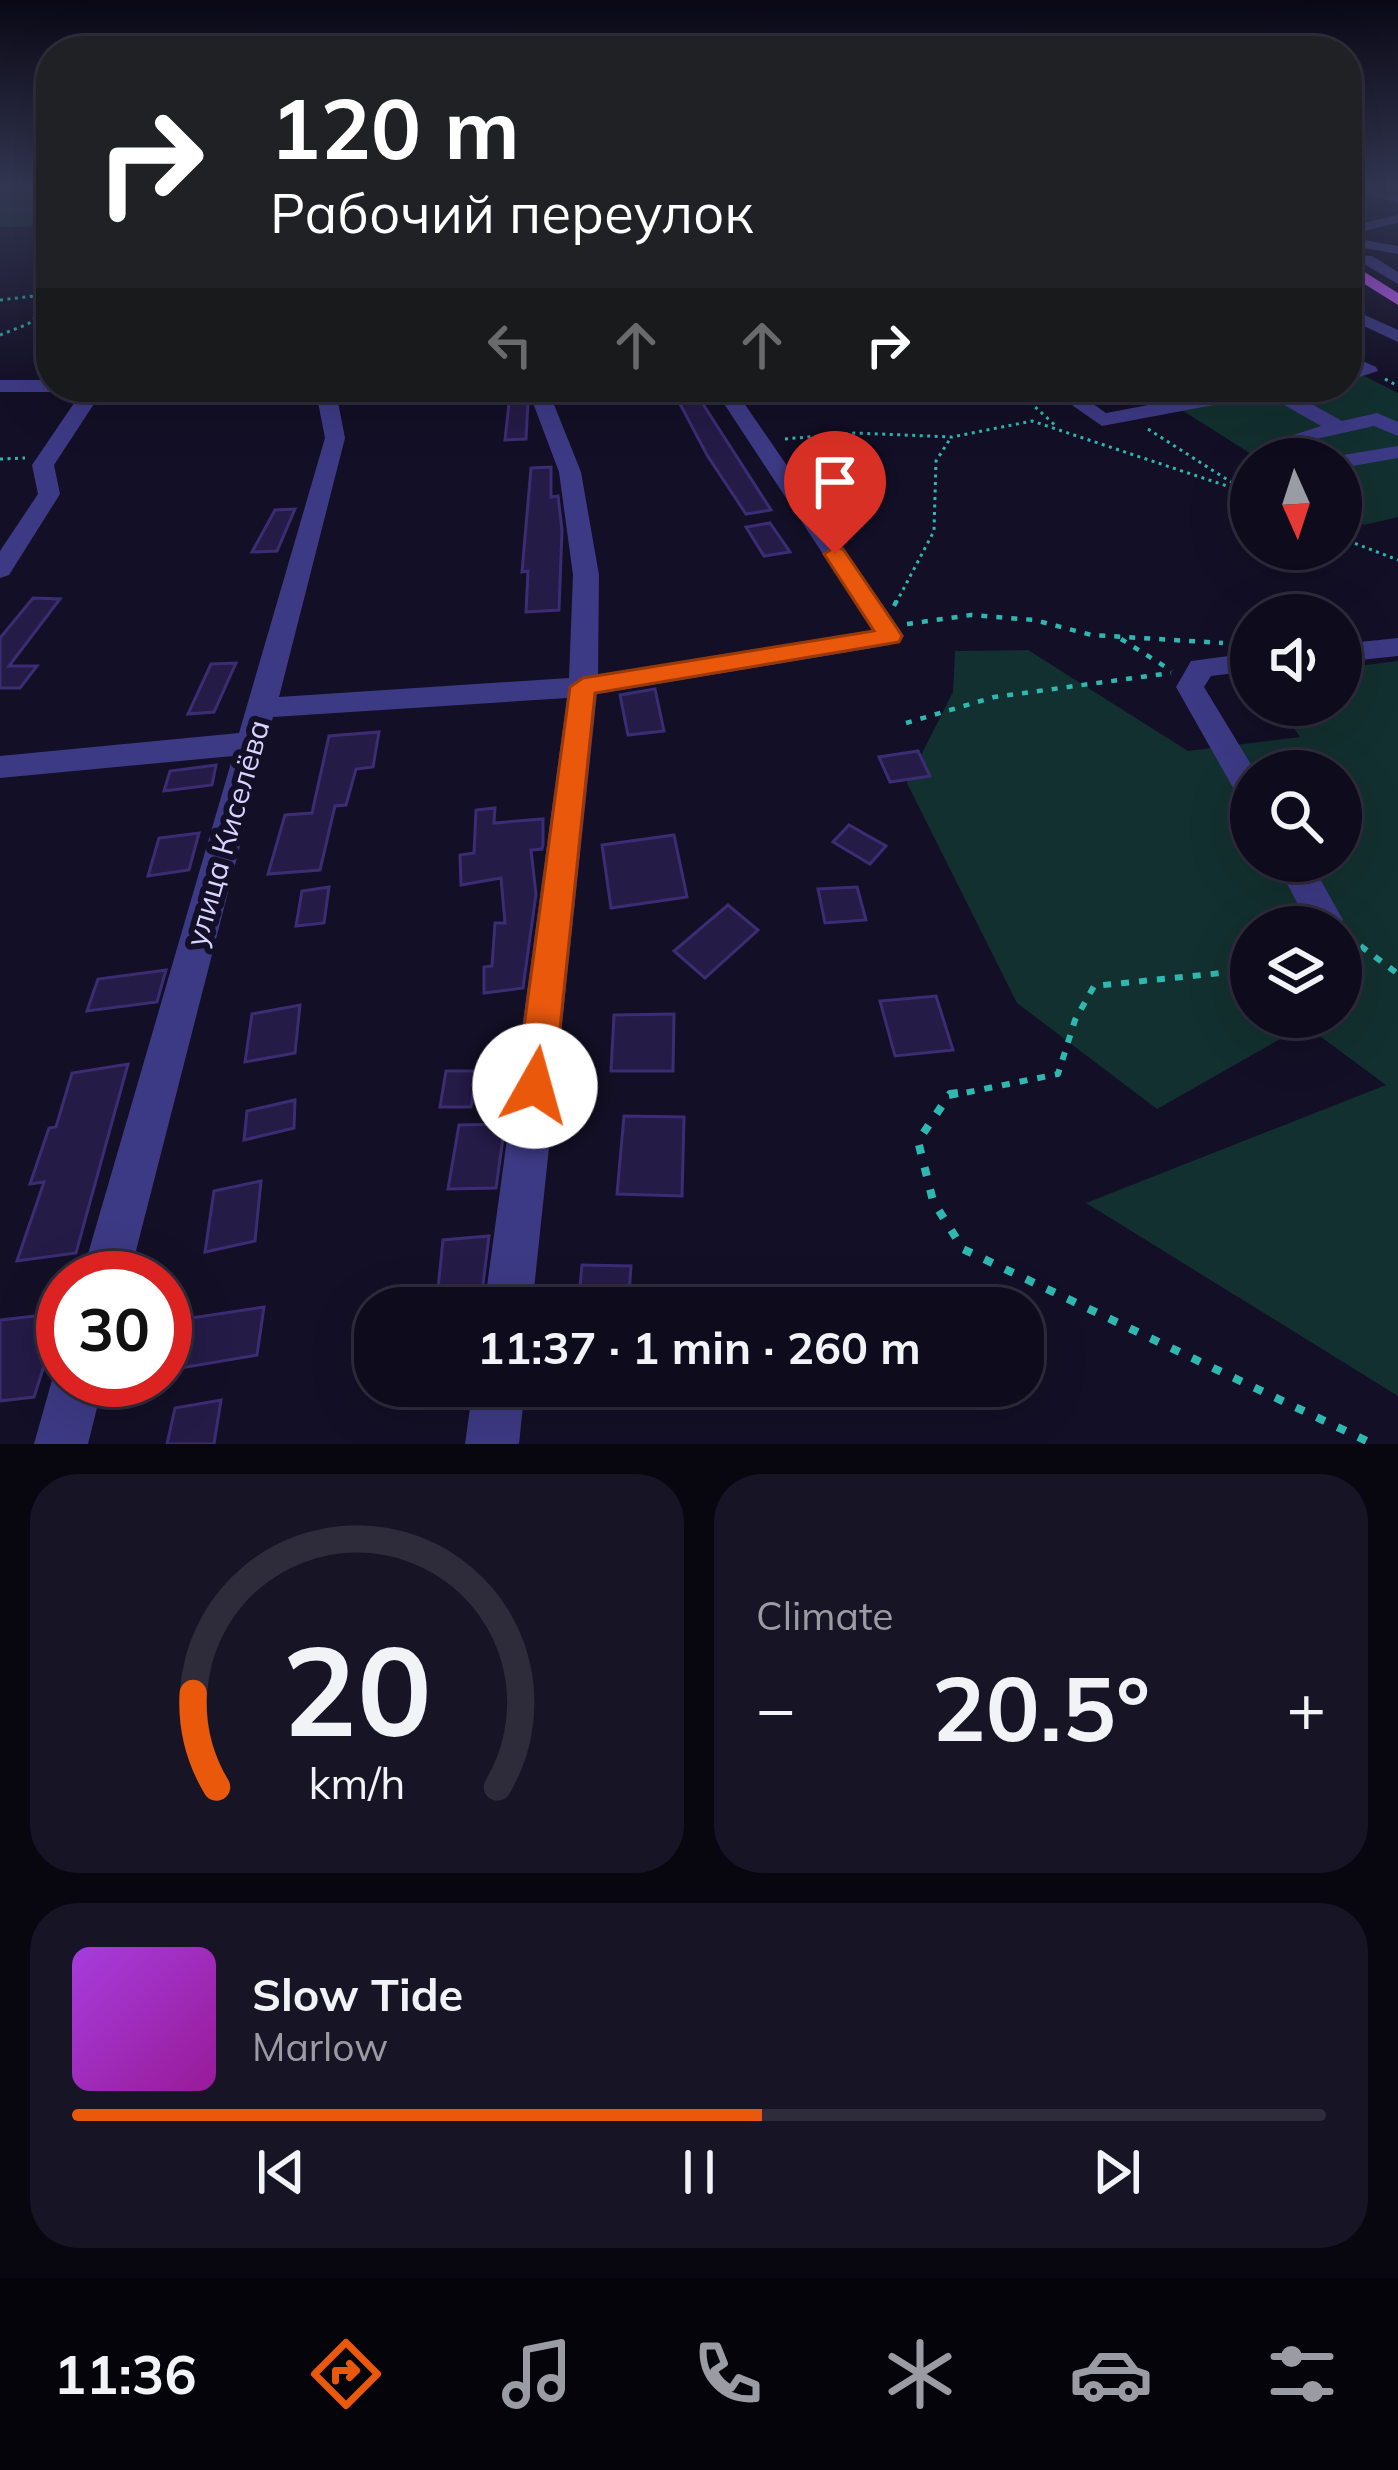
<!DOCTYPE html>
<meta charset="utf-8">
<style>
body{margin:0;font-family:Mulish,sans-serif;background:#171425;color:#f1f3f6;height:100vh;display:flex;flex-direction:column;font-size:45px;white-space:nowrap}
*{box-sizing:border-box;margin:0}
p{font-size:39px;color:#9b9ba3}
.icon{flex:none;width:66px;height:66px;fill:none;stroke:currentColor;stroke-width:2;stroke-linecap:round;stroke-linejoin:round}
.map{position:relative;height:1444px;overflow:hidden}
.sheet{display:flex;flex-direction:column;gap:30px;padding:30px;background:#08060f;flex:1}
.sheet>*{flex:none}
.hud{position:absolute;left:36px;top:36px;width:1326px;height:366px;border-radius:48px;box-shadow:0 12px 48px #0002,0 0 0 3px #2e2b3b;background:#202124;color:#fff;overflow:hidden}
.needle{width:78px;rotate:177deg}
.fabs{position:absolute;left:1230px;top:438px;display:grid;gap:24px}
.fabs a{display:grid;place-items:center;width:132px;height:132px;border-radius:50%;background:#0e0b1c;box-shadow:0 12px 48px #0002,0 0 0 3px #2e2b3b;font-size:60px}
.speed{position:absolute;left:36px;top:1251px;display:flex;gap:24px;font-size:60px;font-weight:700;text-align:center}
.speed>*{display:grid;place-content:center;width:156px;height:156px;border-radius:50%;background:#0e0b1c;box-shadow:0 12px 48px #0002,0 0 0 3px #2e2b3b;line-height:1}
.speed .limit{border:18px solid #d22;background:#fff;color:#111}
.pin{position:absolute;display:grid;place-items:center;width:102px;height:102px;color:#fff;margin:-123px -51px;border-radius:50% 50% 50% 0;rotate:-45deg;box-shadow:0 0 12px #0007}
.pin .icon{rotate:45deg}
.me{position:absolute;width:132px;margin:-66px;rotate:7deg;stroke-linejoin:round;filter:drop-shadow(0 0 9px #0008)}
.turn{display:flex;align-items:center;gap:42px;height:252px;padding:0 36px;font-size:54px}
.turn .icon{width:156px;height:156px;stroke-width:2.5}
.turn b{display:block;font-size:84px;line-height:102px}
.lanes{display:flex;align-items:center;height:114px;padding:0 36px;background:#0003;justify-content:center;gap:60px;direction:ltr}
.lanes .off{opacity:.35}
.big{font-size:90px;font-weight:700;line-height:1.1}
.sheet .tile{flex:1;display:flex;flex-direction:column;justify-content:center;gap:18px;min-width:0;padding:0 42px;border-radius:48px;background:#171425}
.sheet .dial{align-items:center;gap:0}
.dial svg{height:312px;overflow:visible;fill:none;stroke:#2e2b3b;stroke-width:7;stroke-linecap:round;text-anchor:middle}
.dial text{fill:#f1f3f6;stroke:none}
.song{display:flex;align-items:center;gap:36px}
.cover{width:144px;height:144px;border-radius:18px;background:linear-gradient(135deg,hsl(280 70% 55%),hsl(300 70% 35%))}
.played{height:12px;border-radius:6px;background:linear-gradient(90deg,#ea580c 55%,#2e2b3b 55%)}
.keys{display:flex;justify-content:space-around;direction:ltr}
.heat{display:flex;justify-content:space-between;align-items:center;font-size:66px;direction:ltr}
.sheet .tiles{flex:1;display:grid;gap:30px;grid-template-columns:1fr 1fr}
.tile:last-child{grid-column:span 2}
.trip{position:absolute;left:354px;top:1287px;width:690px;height:120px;border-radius:48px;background:#0e0b1c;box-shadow:0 12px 48px #0002,0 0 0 3px #2e2b3b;font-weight:700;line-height:120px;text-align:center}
.tabs{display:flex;height:192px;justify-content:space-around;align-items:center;background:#06040b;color:#9b9ba3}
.tabs .icon{width:84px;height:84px}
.tabs .on{color:#ea580c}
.tabs b{font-size:54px;color:#f1f3f6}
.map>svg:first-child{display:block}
</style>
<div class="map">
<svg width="1398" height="1444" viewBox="0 0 1398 1444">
<rect width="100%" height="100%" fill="#130f26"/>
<g fill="#12302f" fill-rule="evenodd">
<polygon points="0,189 51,189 51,226 0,227"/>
<polygon points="1356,372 1398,393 1398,517 1364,525 1341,511 1341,459 1259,459 1177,407 1281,387 1347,387 1347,374"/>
<path d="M1028,650L1188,751L1300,737L1278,705H1341V668L1398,661V1396L1086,1203L1386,1085L1305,1025L1157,1109L1017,1003L907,783L953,692L955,651ZM1251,771H1341V861H1251ZM1251,927H1341V1017H1251Z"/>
</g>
<g fill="#241b47" stroke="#3b2d73" stroke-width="3">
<polygon points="671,387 692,387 771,510 746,514 707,455"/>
<polygon points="509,403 528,402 526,439 505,440"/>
<polygon points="551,467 551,497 558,496 562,530 559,610 526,612 528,571 522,572 531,468"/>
<polygon points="295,509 277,551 252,552 275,510"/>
<polygon points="770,523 790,552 764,556 746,527"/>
<polygon points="33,598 60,599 9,666 37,666 20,688 0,688 0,638"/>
<polygon points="236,663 214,712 188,714 211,664"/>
<polygon points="655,689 664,731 628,735 620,695"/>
<polygon points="379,732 373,767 356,769 346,805 335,806 320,870 268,874 285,815 312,813 329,736"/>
<polygon points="918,751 930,776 890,782 879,757"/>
<polygon points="216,765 212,785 164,791 170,771"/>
<polygon points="495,808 494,823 543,819 543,845 542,849 531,850 536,894 523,988 484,993 484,967 492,966 495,923 505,923 501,878 461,885 460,855 474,853 476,810"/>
<polygon points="849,825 886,846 870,864 833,842"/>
<polygon points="199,833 189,870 148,876 159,838"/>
<polygon points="674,835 687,897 611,908 602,845"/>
<polygon points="329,887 324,923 296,926 302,891"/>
<polygon points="857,887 866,920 825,923 818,889"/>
<polygon points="728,905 758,930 705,978 674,951"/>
<polygon points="166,970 157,1002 87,1011 98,979"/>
<polygon points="936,996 953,1050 895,1056 880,1001"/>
<polygon points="300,1005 295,1053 245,1062 252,1014"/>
<polygon points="674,1014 673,1071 611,1071 614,1015"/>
<polygon points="128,1064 76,1253 17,1261 44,1182 30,1184 49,1128 56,1127 72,1073"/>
<polygon points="446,1071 477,1071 471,1107 440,1107"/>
<polygon points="295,1100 294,1128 244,1140 247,1111"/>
<polygon points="624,1116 684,1117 682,1196 617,1194"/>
<polygon points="505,1124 496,1188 448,1189 459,1125"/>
<polygon points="261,1181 255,1241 205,1252 214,1191"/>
<polygon points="489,1236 480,1308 436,1308 443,1240"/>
<polygon points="582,1265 631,1266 628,1308 578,1308"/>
<polygon points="264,1307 257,1355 181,1368 191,1318"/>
<polygon points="61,1313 34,1397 0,1401 0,1320"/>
<polygon points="221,1400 214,1444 167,1444 175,1408"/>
</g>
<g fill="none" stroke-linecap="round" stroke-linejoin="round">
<g stroke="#2fb8b0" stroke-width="3" stroke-dasharray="3 4.5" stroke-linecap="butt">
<polyline points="0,300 51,294"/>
<polyline points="0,335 28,324 51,303"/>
<polyline points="1385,379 1398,386"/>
<polyline points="1013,387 1056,426"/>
<polyline points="1148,429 1234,484"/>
<polyline points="785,439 855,433 952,437 1032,421 1251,494"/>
<polyline points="0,459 25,458"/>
<polyline points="1341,538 1398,560"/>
<polyline points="896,603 934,531 936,461 950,439"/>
</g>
<g stroke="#2fb8b0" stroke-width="4.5" stroke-dasharray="6 9" stroke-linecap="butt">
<polyline points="894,606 897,600"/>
<polyline points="907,624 971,615 1034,620 1092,635 1223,643"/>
<polyline points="1121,639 1172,671"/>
<polyline points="906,723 994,697 1171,673"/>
</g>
<g stroke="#2fb8b0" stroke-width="6" stroke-dasharray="8 10" stroke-linecap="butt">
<polyline points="1284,927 1289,915"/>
<polyline points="1346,935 1398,974"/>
<polyline points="949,1096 1058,1074 1075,1020 1094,986 1251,970"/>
</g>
<polyline stroke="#2fb8b0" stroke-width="8" stroke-dasharray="9 14" stroke-linecap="butt" points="958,1093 950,1094 918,1141 933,1201 963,1249 1373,1444"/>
<g fill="#3d3a85" fill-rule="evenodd">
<polygon points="1360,189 1398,195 1398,203 1361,192"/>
<polygon points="1398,215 1398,223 1347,235 1347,227"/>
<polygon points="1347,237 1398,246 1398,254 1347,245"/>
<polygon points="1347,255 1372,256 1398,272 1398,284 1364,264 1347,265"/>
<polygon points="1347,307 1398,330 1398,342 1347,318"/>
<polygon points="1347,354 1376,367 1378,371 1347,381 1351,369"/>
<polygon points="0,380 51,380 51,387 60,387 51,392 0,392"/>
<polygon points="85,387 105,387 54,465 60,494 9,575 0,578 0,551 38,494 32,465"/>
<polygon points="291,387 389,387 379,393 337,397 345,438 279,697 569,678 573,575 559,472 527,387 547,387 581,472 599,575 598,675 873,630 713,387 733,387 904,636 890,645 597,694 532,1308 484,1308 567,698 273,717 129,1278 81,1278 233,756 0,778 0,756 239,733 325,438 317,397"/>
<polygon points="1046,387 1069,387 1106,413 1212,393 1205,387 1229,387 1240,396 1230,402 1102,426"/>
<polygon points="1262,387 1281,387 1342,421 1377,413 1398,422 1398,436 1374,426 1316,439 1343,455 1398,446 1398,458 1341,468 1341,459 1320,459 1287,437 1321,426 1263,393"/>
<polygon points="1398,638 1398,656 1341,662 1341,644"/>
<polygon points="1251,653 1251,671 1211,676 1204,687 1255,771 1251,771 1251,803 1240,800 1176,687 1191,661"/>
<polygon points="1275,861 1310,861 1343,920 1340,927 1310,927"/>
<polygon points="63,1361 63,1380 104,1380 88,1444 34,1444 52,1380"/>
<polygon points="473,1386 525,1386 519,1444 465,1444"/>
</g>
<polygon fill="#c25bff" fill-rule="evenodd" points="1347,261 1398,293 1398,305 1347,273"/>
</g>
<linearGradient id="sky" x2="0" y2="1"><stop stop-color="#0a0815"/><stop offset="0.48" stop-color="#333752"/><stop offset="1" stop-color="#333752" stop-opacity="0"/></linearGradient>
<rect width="1398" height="391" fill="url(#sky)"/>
<polygon fill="#ea580c" stroke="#983908" stroke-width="3" points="835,547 843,549 899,631 902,636 899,642 595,693 554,1086 548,1099 535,1104 521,1099 516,1086 570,687 583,678 874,631 824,554"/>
<g text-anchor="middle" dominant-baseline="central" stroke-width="12" stroke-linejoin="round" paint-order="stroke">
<g font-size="30" fill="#d9d4ff" stroke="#130f26">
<text transform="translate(227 833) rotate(-74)">улица Киселёва</text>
</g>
</g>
</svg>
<div class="fabs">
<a><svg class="needle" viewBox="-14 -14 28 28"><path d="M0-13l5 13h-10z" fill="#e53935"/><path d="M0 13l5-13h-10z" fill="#9b9ba3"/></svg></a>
<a><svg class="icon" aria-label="sound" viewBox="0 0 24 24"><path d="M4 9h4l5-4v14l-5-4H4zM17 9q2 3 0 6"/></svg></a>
<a><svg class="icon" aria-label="search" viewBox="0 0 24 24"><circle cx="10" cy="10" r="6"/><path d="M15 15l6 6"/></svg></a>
<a><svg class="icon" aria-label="layers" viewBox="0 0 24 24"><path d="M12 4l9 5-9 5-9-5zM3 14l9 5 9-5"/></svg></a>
</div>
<div class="speed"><div class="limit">30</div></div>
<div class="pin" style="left:835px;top:554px;background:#d93025"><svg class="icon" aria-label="arrive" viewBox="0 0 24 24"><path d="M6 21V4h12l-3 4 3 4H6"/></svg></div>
<svg class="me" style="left:535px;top:1086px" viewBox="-20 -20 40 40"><circle r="19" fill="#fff"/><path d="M0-13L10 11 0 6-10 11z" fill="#ea580c"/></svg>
<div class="trip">11:37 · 1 min · 260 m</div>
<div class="hud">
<div class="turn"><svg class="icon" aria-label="right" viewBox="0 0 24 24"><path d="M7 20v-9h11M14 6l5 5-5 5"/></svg><div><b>120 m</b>Рабочий переулок</div></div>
<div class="lanes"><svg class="icon off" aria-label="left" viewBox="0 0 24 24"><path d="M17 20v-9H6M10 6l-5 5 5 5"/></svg><svg class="icon off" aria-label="ahead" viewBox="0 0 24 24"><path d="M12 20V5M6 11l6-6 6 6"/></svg><svg class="icon off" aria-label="ahead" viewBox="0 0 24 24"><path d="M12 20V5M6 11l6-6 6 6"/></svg><svg class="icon" aria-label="right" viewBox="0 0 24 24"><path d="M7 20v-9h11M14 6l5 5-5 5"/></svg></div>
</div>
</div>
<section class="sheet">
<div class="tiles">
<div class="tile dial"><svg viewBox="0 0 100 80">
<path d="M14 69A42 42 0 1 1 86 69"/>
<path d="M14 69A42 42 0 0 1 8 45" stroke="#ea580c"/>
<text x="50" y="56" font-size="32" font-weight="700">20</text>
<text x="50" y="72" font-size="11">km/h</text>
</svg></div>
<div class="tile"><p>Climate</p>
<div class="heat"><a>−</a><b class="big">20.5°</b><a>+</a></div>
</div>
<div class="tile">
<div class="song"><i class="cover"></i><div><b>Slow Tide</b><p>Marlow</p></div></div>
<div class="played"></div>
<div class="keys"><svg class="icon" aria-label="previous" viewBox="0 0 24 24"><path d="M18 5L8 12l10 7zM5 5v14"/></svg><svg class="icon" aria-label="pause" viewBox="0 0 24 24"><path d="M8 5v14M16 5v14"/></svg><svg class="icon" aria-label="next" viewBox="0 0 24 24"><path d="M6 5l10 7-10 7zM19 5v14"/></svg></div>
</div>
</div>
</section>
<nav class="tabs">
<b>11:36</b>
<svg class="icon on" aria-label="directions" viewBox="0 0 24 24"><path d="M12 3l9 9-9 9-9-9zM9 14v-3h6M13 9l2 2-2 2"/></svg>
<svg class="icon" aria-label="music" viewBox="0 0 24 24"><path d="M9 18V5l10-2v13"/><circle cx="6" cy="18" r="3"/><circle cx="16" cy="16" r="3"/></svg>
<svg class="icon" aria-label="phone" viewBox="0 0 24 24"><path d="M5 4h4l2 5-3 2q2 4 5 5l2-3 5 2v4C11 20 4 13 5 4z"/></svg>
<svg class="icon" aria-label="climate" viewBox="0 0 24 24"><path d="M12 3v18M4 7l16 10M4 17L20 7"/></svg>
<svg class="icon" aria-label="car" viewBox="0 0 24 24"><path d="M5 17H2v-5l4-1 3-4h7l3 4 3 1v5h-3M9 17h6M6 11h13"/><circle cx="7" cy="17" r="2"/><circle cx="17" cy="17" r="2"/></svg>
<svg class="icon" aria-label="filters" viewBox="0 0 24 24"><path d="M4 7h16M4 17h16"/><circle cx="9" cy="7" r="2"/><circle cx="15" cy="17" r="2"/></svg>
</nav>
